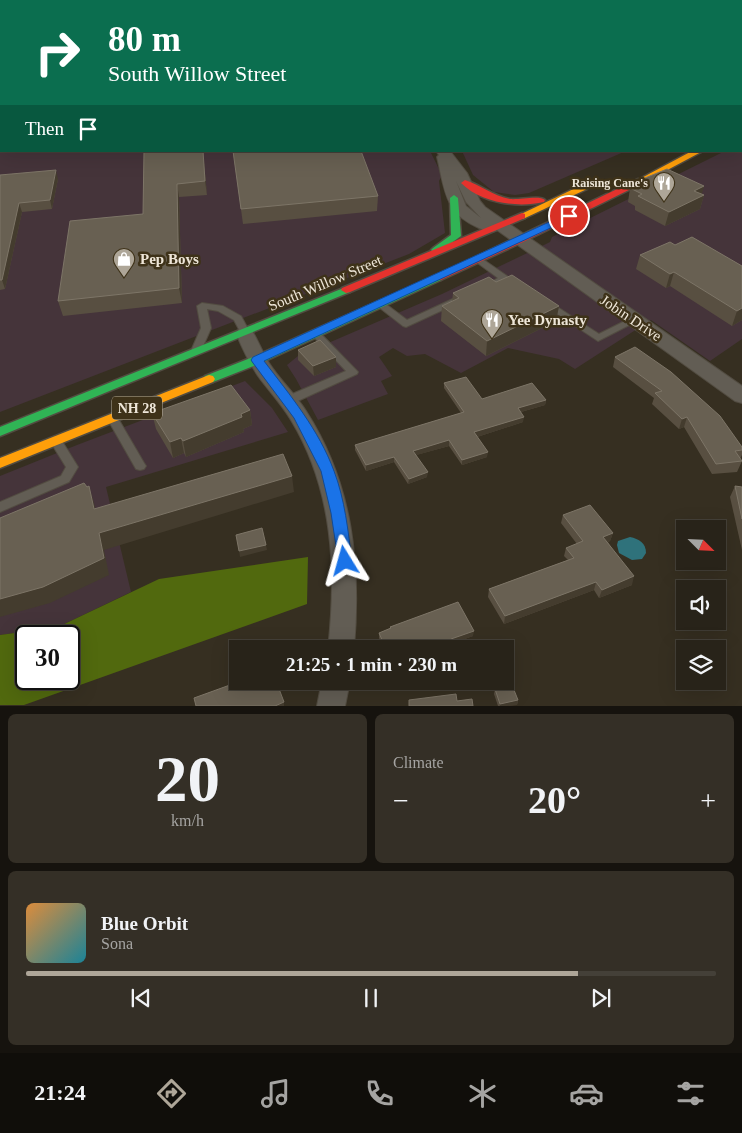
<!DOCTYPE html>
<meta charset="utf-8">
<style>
body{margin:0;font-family:"Times New Roman",serif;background:#342f26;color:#f1f3f6;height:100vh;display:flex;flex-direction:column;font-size:19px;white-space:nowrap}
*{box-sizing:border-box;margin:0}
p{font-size:16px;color:#a5a4a2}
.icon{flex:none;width:28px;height:28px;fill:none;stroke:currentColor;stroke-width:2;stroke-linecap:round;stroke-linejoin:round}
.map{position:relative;height:706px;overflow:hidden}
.side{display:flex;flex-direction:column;gap:8px;padding:8px;background:#16130e;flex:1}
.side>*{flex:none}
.top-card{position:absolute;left:0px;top:0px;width:742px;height:152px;box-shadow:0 5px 20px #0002,0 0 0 1px #444038;background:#0b6e4f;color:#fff;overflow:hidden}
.needle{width:32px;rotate:114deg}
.fabs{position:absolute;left:676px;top:520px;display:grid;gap:10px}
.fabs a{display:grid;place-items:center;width:50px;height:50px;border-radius:0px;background:#282319;box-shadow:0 5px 20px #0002,0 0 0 1px #444038;font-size:25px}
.speed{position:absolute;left:15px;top:625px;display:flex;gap:10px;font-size:25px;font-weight:700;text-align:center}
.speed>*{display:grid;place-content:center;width:65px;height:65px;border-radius:50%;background:#282319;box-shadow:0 5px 20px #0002,0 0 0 1px #444038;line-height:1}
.speed .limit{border:2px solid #111;border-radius:8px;background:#fff;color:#111}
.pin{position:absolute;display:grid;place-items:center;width:42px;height:42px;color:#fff;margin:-21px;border:2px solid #fff;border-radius:50%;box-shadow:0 1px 5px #0007}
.me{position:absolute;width:55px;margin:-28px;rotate:352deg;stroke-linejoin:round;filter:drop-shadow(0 0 4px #0008)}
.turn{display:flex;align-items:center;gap:18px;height:105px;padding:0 25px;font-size:22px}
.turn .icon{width:65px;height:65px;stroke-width:2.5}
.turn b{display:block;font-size:35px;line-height:42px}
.then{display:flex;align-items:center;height:48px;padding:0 25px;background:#0003;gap:10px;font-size:19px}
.big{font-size:38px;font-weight:800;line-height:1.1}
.side .widget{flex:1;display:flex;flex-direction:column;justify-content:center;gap:8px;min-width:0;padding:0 18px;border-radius:8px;background:#342f26}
.side .dial{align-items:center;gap:0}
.dial b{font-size:65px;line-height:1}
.song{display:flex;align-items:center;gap:15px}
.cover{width:60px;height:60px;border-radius:8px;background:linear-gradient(135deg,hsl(30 70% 55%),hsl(190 70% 35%))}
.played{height:5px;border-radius:2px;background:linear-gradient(90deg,#aea698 80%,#444038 80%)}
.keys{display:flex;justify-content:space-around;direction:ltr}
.heat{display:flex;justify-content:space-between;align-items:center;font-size:28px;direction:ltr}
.side .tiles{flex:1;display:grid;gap:8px;grid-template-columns:1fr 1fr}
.widget:last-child{grid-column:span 2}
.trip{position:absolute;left:229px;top:640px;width:285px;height:50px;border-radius:0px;background:#282319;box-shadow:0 5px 20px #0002,0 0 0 1px #444038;font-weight:800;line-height:50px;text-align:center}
.tabs{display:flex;height:80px;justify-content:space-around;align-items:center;background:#100e0a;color:#a5a4a2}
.tabs .icon{width:35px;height:35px}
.tabs .current{color:#aea698}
.tabs b{font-size:22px;color:#f1f3f6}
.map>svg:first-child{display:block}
</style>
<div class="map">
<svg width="742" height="706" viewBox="0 0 742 706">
<rect width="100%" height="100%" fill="#362f21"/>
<g fill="#45343a">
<polygon points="0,137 1,151 430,151 442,175 439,181 445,233 409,254 0,412"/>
<polygon points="742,143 742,339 710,361 651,320 575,369 559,359 508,348 461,373 425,354 407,356 393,348 379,357 392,376 381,381 388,394 318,420 296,379 287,365 298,356 442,294 546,244 550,242 552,237 725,151 741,151"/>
<polygon points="462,151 626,151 529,193 515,195 494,192 473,175"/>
<polygon points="245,381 272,408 288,432 106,487 131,592 58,627 0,635 0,476 77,445"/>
</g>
<path fill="#51690e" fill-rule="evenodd" d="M308,557L307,604L24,705H0V635L58,627L159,579ZM26,636H69V679H26Z"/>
<path fill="#2f727b" d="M630,537C639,539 646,543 646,553L642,559L632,560L619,553L617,545L618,541Z"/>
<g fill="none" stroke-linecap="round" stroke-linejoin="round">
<g stroke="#524c41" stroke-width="2">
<g id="lane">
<polygon points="218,0 226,0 227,1 220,1"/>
<polygon points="545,0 552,0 553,1 546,1"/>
<path d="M478,256L507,276L508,278C504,283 496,287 490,286L488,284L498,278L475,261L474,259Z"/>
<polygon points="455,298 458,299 460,301 458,303 406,327 403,326 375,304 380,301 383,302 407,320"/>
<polygon points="548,301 599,334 631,318 634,317 639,320 598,341 545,306 543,304"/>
<polygon points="202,303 223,306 241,316 250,333 248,335 242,335 234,320 218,311 207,309 211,328 200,353 192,353 191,351 201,328 197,306"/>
<polygon points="315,330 318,331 358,372 357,374 291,404 283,404 282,401 283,398 346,371 312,335 310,333"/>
<polygon points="112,414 116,415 144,463 146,466 144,469 140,470 136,469 107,418 108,415"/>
<polygon points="56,437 60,438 78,467 69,482 0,512 0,502 61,476 66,467 50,441 52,438"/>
</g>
</g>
<g stroke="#524c41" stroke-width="2">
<g id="street">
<rect x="741" y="16" width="1" height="7"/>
<polygon points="741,79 742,79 742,87 741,86"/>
<rect x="0" y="127" width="1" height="8"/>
<path d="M436,151H450L467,173L480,201L485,207L742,386V403L735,401L497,230C491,234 486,231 479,228C444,213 445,190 437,157L439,155ZM456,181L466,202L481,218L466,206Z"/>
<path d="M245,327L251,329C258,340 262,352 269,363C280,380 295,394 306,411C353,484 361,564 354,649H328C337,570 333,489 291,420C282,405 271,393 261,380C250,365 243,350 236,333L239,329Z"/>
<polygon points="322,681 350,681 345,706 317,706"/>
</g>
</g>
<g stroke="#524c41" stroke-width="3">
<g id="fast">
<rect x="741" y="128" width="1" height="4"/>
<polygon points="454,195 458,198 461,236 439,252 433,252 431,250 433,248 451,235 450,198"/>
<polygon points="437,275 442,278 441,280 261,363 213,382 205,382 203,379 205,376 253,357"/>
<polygon points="346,287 350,288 351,290 350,292 0,436 0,427"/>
</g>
</g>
<g stroke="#524c41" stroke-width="3">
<g id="slow">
<polygon points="692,151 703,151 641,184 638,185 634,182"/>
<polygon points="584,184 588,187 587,189 525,218 522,219 517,216"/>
<polygon points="209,375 213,376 215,379 213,382 0,468 0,458"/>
</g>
</g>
<g stroke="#524c41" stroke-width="3">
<g id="jam">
<polygon points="638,179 642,182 641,184 523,242 441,280 433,280 432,278"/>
<path d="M465,180C481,185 493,196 510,199C519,200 540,195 545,200L544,202C517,208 481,203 461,183Z"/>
<polygon points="522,213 525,214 525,218 350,292 346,293 341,290 342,288"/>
</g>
</g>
<polyline stroke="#655f57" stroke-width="2" stroke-dasharray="2.5 2.5" stroke-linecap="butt" points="317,1 319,0"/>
<use href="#lane" fill="#625d54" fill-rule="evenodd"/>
<use href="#street" fill="#625d54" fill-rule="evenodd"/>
<use href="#fast" fill="#30b455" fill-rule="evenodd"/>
<use href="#slow" fill="#ff9f0a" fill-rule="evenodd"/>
<use href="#jam" fill="#e5322d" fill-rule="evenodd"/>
</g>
<g fill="#584f41">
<polygon points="572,0 710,0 709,1 573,1"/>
<polygon points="144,151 203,151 207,195 179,197 182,303 63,316 58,301 143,214"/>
<polygon points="233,151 378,196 377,211 243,224"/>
<polygon points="0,175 58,179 52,209 22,212 5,289 0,290"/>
<polygon points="645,178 704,186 701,194 704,195 700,209 665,226 635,210 635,206 628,202 630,188 644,182"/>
<polygon points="692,237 742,320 732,326 670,286 666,288 636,269 640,255 675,245"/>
<polygon points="496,282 559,306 556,321 486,356 441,321 442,306 452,302 453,293"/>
<polygon points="298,350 336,367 314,376 298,360"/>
<polygon points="615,357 742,447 742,455 740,459 742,461 737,472 712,474 684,427 679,429 652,404 654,398 613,367"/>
<polygon points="444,383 482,399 546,400 545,405 521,412 523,422 477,437 487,457 462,465 449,446 416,455 427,477 408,484 394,462 366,471 355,450 355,445 461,413 444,388"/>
<polygon points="250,410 252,425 243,429 244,432 186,457 184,453 173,458 156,429 152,413"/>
<polygon points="735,486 742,487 742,550 730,497"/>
<polygon points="563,515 613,533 610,541 608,542 632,585 599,598 594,590 504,624 488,597 489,589 568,560 564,556 566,548 577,544 561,523"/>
<polygon points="390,627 473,636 453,643 455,649 384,649 379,638 379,633 390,629"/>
<polygon points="495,689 518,700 517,705 498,706 494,694"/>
</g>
<g fill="#443c2e">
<polygon points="203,151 207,195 205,181"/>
<polygon points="56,170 58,179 52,209 50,200"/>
<polygon points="177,184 179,197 182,303 179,288"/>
<polygon points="704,186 701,197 704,195 700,209 665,226 669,212 694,191"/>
<polygon points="19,203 22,212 5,289 2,280"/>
<polygon points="674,272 670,286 666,288 670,274"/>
<polygon points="559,306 556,321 486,356 487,341"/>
<polygon points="742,308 742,320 732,326 737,311"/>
<polygon points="336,357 336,367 314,376 313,366"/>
<polygon points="546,400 545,405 517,413 518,408"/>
<polygon points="250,410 252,425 243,429 244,432 186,457 183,441"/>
<polygon points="524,417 523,422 474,438 474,432"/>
<polygon points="687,417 684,427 679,429 682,419"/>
<polygon points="181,438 184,453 173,458 170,442"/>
<polygon points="449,440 449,446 413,456 413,451"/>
<polygon points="488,452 487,457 462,465 462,460"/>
<polygon points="394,457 394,462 366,471 366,465"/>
<polygon points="428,472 427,477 408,484 409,479"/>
<polygon points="292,476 294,492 104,550 109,575 50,603 0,617 0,599 99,533"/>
<polygon points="89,486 94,503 99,526 94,509"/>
<polygon points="613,533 610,541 601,545 603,537"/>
<polygon points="266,545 267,550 240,557 239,551"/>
<polygon points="634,576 632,585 599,598 602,590"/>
<polygon points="596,582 594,590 504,624 505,616"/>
<polygon points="474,631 473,636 451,644 451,639"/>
<polygon points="518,700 517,705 500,706 500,704"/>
<polygon points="284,702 284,706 275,706"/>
</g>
<g fill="#686052" stroke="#7d7567">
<polygon points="0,0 179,0 179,1 1,1 1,48 0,48"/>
<polygon points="397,0 504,0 505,1 398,1"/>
<polygon points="582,0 706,0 696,1 584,1"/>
<rect x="741" y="42" width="1" height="19"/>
<polygon points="144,151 203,151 205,181 177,184 179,288 58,301 70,221 143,214"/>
<polygon points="233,151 361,151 378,196 241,209"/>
<polygon points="667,169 704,186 694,191 704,195 669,212 638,196 642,194 630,188 648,180 645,178"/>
<polygon points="56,170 50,200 19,203 2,280 0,280 0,175"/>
<polygon points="692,237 742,266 742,308 737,311 674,272 670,274 640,255 670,242 675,245"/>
<polygon points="512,275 559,306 487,341 442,306 459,298 453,293 489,277 496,282"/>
<polygon points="320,340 336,357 313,366 298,350"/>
<polygon points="635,347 671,372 720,416 742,447 742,450 735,451 742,461 716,464 687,417 682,419 655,393 662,391 615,357"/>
<polygon points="466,377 482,399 532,383 546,400 518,408 524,417 474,432 488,452 462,460 449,440 413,451 428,472 409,479 394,457 366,465 355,445 464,412 444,383"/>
<polygon points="231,385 250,410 241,414 242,417 183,441 181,438 170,442 152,413"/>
<polygon points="283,454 292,476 99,533 104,558 43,587 0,599 0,518 84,483 87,487 89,486 94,509"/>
<polygon points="735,486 742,487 742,519"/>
<polygon points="590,505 613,533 603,537 634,576 602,590 596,582 505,616 489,589 574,558 566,548 583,541 563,515"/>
<polygon points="262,528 266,545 239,551 236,535"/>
<polygon points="458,602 474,631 451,639 455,649 431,649 431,647 426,649 386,649 379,633 391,628 390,627"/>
<polygon points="241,681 276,681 284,702 275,706 196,706 194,698"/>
<polygon points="512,685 518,700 500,704 495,689"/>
<polygon points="456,694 457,701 472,699 473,706 409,706 409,700"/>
</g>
<path fill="#1a73e8" stroke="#114b97" d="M569,213L574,216L572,218L264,361C290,395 319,430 334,471C345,500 348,531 352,561L350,566L345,567L339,566L331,513L321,471L294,418L253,363L251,360L253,357Z"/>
<defs>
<g id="restaurant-pin" transform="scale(1.125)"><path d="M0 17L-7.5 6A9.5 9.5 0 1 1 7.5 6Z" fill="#aea698" stroke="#3e3219"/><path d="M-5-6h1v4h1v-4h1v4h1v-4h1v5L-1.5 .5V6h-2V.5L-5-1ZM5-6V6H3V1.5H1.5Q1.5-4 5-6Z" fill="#fff"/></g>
<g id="shop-pin" transform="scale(1.125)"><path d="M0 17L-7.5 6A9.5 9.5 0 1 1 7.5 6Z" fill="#aea698" stroke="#3e3219"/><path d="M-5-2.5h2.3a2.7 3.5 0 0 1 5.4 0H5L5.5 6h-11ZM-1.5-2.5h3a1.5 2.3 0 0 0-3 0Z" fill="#fff"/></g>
</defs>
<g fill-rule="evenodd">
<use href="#restaurant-pin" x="664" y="183"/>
<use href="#shop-pin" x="124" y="259"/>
<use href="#restaurant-pin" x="492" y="320"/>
</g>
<g text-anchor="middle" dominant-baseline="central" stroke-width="5" stroke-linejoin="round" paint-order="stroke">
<g font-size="12" font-weight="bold" fill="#eee6d8" stroke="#3e3219" text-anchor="end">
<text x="648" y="183">Raising Cane's</text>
</g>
<rect fill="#3e3219" stroke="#b9b09f" stroke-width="1" x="112" y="396.5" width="50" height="23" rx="4"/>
<g font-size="14" font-weight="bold" fill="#eee6d8">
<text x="137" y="408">NH 28</text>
</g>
<g font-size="15" font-weight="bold" fill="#eee6d8" stroke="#3e3219" text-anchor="start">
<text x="140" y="259">Pep Boys</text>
<text x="508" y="320">Yee Dynasty</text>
</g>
<g font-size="15" fill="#eee6d8" stroke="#3e3219">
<text transform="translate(325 283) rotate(-23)">South Willow Street</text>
<text transform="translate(631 318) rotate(34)">Jobin Drive</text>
</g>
</g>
</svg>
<div class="fabs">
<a><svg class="needle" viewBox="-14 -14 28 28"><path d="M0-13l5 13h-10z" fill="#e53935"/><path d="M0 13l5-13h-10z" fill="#a5a4a2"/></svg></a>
<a><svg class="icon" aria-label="sound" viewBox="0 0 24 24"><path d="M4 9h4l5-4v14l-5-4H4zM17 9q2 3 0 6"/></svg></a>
<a><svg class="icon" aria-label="layers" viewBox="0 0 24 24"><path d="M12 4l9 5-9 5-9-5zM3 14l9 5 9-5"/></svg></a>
</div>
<div class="speed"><div class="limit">30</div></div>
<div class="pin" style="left:569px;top:216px;background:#d93025"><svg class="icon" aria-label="arrive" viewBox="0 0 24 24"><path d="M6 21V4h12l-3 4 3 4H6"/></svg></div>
<svg class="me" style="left:345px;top:561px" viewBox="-20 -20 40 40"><path d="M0-17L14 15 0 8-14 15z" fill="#1a73e8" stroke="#fff" stroke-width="4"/></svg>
<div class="trip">21:25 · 1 min · 230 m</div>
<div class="top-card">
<div class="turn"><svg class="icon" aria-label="right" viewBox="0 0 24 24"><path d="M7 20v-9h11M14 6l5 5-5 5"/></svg><div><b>80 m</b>South Willow Street</div></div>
<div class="then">Then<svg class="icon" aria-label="arrive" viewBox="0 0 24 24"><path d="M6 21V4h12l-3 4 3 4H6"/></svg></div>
</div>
</div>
<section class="side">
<div class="tiles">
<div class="widget dial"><b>20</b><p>km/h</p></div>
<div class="widget"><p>Climate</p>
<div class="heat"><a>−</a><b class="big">20°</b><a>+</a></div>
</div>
<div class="widget">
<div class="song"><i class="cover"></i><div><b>Blue Orbit</b><p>Sona</p></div></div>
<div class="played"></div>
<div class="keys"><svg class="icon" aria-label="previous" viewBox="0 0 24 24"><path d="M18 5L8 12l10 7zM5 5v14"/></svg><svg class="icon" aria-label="pause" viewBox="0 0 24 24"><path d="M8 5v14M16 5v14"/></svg><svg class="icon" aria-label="next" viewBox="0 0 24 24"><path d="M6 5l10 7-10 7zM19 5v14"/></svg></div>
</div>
</div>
</section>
<nav class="tabs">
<b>21:24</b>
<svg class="icon current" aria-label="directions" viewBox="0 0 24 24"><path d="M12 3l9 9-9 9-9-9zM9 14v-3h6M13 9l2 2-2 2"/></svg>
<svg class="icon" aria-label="music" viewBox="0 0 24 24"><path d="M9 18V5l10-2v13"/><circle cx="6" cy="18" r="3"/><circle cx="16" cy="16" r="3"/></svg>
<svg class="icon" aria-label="phone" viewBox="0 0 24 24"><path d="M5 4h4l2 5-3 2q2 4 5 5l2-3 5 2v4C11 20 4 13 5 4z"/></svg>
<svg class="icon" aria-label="climate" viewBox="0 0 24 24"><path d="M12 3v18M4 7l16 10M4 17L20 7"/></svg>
<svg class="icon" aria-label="car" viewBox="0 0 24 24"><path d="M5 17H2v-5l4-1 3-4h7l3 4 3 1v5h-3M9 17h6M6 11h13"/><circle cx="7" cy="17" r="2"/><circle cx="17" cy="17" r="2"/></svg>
<svg class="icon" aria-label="filters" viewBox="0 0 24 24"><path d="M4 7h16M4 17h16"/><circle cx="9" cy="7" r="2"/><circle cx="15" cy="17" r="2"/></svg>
</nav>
